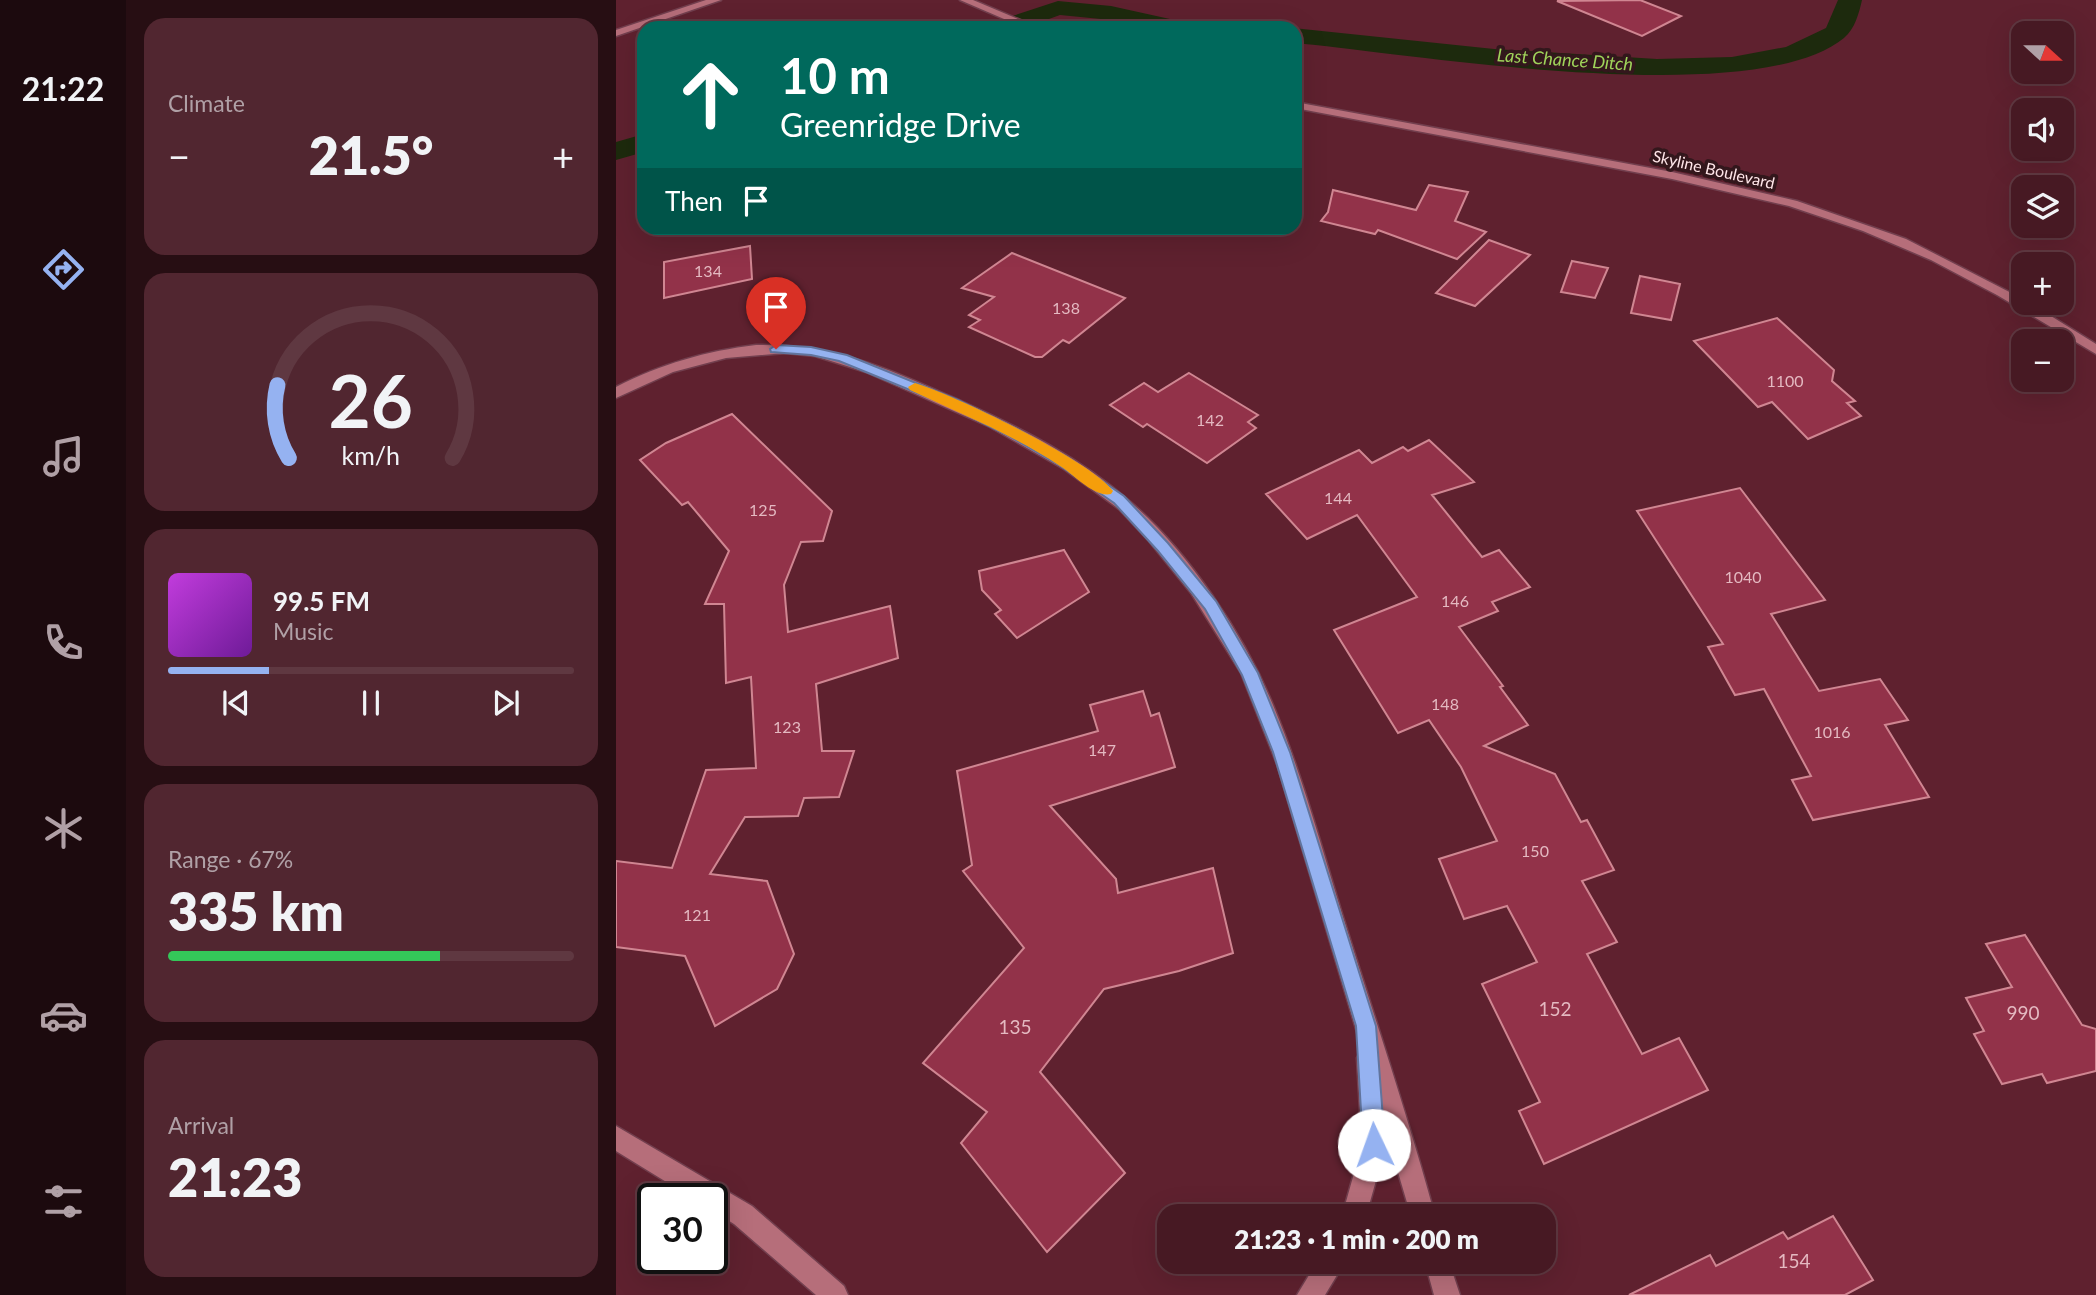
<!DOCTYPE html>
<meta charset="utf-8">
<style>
body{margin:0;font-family:Lato,sans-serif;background:#512630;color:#f1f3f6;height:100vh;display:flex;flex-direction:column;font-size:26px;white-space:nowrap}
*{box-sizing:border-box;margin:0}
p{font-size:23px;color:#b0a0a6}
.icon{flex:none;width:38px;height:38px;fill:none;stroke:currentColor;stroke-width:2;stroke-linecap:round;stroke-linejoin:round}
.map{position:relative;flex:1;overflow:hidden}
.details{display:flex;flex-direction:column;gap:18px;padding:18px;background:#270e13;width:490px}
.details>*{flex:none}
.hud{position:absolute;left:21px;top:21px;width:665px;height:214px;border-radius:21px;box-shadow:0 7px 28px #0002,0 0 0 2px #5f3841;background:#00695c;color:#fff;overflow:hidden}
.needle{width:46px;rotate:111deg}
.buttons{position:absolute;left:1395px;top:21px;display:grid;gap:14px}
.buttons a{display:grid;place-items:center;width:63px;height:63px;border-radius:14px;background:#471923;box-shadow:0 7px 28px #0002,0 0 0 2px #5f3841;font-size:35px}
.speed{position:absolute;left:21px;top:1183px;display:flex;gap:14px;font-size:35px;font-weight:700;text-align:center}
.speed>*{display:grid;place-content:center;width:91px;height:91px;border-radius:50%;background:#471923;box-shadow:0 7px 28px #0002,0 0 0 2px #5f3841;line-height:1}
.speed .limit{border:4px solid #111;border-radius:10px;background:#fff;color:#111}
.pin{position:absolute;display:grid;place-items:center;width:60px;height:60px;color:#fff;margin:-72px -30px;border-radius:50% 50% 50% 0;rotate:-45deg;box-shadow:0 0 7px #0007}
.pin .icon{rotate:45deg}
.me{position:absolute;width:77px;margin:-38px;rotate:357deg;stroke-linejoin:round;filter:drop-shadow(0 0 5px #0008)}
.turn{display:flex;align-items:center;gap:24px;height:147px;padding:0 28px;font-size:32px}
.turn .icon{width:91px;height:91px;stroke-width:2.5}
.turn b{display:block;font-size:49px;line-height:60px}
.then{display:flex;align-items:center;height:66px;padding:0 28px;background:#0003;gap:14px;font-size:26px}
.big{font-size:52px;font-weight:800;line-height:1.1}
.details .tile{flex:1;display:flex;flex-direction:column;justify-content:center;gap:10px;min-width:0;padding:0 24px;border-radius:21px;background:#512630}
.details .dial{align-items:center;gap:0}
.dial svg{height:182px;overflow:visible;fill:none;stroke:#5f3841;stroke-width:7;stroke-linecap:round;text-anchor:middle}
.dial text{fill:#f1f3f6;stroke:none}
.song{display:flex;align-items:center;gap:21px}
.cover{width:84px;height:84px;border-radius:10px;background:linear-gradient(135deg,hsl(290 70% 55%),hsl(280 70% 35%))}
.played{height:7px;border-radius:4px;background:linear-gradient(90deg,#95b2f1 25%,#5f3841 25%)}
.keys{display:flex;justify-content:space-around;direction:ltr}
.heat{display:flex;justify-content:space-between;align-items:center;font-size:38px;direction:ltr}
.charge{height:10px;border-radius:5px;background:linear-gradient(90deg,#34c759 67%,#5f3841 0)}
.trip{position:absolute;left:541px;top:1204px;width:399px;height:70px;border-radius:21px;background:#471923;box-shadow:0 7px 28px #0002,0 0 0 2px #5f3841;font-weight:800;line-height:70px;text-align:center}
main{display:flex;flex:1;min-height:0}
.tab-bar{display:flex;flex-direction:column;width:126px;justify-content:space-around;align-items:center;background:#1c0a0e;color:#b0a0a6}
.tab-bar .icon{width:49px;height:49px}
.tab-bar .current{color:#95b2f1}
.tab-bar b{font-size:32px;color:#f1f3f6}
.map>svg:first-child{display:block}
</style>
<main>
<nav class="tab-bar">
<b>21:22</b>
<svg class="icon current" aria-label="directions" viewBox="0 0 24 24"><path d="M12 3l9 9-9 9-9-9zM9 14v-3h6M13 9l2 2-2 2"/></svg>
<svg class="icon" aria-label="music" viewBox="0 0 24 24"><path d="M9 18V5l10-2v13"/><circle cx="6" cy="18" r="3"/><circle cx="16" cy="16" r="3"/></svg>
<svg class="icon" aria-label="phone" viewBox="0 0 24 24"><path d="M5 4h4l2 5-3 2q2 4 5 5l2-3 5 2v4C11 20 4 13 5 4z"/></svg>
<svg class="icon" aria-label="climate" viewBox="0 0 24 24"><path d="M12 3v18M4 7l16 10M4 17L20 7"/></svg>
<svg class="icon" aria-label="car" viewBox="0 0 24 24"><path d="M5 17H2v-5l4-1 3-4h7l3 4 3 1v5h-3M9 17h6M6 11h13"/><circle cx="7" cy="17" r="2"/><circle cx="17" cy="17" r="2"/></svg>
<svg class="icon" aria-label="filters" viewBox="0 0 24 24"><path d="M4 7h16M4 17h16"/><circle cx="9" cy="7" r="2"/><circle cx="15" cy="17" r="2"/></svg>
</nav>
<section class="details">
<div class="tile"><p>Climate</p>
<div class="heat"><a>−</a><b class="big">21.5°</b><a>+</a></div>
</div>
<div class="tile dial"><svg viewBox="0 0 100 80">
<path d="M14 69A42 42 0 1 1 86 69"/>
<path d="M14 69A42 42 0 0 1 9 37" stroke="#95b2f1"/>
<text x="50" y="56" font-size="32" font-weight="700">26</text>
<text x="50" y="72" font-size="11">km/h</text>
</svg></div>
<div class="tile">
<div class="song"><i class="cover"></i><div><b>99.5 FM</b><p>Music</p></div></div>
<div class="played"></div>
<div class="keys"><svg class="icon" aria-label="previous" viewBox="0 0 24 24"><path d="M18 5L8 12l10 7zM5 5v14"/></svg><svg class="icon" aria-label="pause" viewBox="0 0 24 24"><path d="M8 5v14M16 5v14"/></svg><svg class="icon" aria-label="next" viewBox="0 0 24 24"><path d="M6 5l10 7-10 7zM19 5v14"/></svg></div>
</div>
<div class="tile"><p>Range · 67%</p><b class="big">335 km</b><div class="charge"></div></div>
<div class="tile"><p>Arrival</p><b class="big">21:23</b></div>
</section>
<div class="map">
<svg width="1480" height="1295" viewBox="0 0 1480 1295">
<rect width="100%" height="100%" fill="#5f212f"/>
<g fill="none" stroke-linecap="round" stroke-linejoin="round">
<g fill="#1d2a0d" fill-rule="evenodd">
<path d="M1222,0H1246C1243,13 1239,29 1228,38C1137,112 798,54 679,43L677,28L878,49L1041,59L1116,57L1170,47L1210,28Z"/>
<polygon points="442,1 495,6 572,23 575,28 530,28 495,20 444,15 408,28 372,28 375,23"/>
<polygon points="28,134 28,152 0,160 0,142"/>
</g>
</g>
<g fill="#923249" stroke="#d08692" stroke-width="2">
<polygon points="1024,0 1065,16 1026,36 941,1"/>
<polygon points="813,185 852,192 839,221 870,232 841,259 762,230 759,234 705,221 712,212 717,190 800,210"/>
<polygon points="873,240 914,255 859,306 820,293"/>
<polygon points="134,246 136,279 48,298 48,262"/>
<polygon points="396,253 509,298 453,343 447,340 426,357 419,357 353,327 364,320 353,315 378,297 346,288"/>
<polygon points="956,261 992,268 979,298 945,292"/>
<polygon points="1024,276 1064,284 1055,320 1015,313"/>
<polygon points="1161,318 1218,370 1216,381 1239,401 1231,403 1245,416 1192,439 1156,402 1142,407 1078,341"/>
<polygon points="573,373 642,415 632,422 640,428 591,463 531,424 527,427 494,405 528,383 542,392"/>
<polygon points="116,414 216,511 207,541 185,542 168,585 172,632 274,606 282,658 200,684 206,751 238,751 223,797 188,798 182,816 129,817 94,874 151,881 178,954 161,989 99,1026 69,956 0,947 0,861 56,868 90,770 140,768 135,677 110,683 108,604 89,604 113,551 72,502 66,505 24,460 50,443"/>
<polygon points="813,440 858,482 816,495 866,557 883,550 914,587 876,602 882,611 843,627 887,686 884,687 912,725 868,746 939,774 965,822 971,820 998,870 966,881 1001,942 971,954 1026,1054 1063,1038 1092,1090 928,1164 903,1111 924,1102 866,984 921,962 891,906 848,919 823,859 881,841 845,767 813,720 782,733 718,630 801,597 741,515 691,539 650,494 743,450 756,463 787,447 792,451"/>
<polygon points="1124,488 1209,600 1155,614 1203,691 1264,679 1292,720 1269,725 1313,797 1197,820 1176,780 1195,776 1148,689 1119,695 1092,647 1107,644 1021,511"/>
<polygon points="448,550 473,592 401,638 379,614 385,610 366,590 363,571"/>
<polygon points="527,691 535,716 543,713 559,767 434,806 500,879 502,893 597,868 617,953 563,971 488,989 424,1072 509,1173 431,1252 345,1143 371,1112 307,1063 408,948 347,871 356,865 341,771 482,731 474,705"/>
<polygon points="1409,935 1466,1025 1480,1029 1480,1071 1431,1083 1426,1074 1386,1084 1358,1034 1368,1031 1350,998 1396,987 1370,944"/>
<polygon points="1217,1216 1257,1280 1229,1295 1013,1295 1094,1255 1100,1266 1167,1232 1172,1239"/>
</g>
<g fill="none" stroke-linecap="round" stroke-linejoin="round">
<g stroke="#723f4e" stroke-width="3">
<g id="minor">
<polygon points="90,0 105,0 0,36 0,30"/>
<polygon points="344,0 357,0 423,28 409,28"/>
<polygon points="679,102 1056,172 1181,201 1290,239 1407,299 1407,303 1414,303 1480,344 1480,354 1381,295 1315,260 1247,231 1173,206 1056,179 679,108"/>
<path d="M140,345C220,344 275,370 347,402C405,428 464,458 512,500C571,549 628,635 657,705C686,774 705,846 727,917C758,1016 792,1116 819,1216H795L768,1125L770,1145L750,1216H726L746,1145L741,1058L746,1049L661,764L625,673L575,593L533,541L503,509L448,469L374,427L250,372L199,356L170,353L110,358L57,372L0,398V387C45,364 90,351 140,345Z"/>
<polygon points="0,1126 136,1206 228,1286 232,1295 200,1295 118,1224 96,1210 96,1199 78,1199 0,1151"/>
<polygon points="701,1262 729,1262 709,1295 681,1295"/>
<polygon points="809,1262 833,1262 844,1295 818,1295"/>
</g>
</g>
<use href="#minor" fill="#b66e7a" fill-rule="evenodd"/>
</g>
<polygon fill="#95b2f1" stroke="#61749d" stroke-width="2" points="160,345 195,347 231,355 342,400 401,429 453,458 508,496 552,543 600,601 642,673 674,752 760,1026 769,1145 766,1153 758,1156 751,1153 747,1145 740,1026 657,752 626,675 589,609 542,551 498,503 443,465 391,435 333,406 223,361 195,355 155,352 154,349"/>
<path fill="#f59e0b" d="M299,383C337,394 475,461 497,491L495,494C479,498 457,474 444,466C398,435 345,414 294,390L292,387Z"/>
<g text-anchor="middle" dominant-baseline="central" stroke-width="7" stroke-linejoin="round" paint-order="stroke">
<g font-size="16" fill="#ffe6e9" stroke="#33171c">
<text transform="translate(1098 169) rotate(13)">Skyline Boulevard</text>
</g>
<g font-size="16" fill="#e4b9c1">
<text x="92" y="270">134</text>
<text x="450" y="307">138</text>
<text x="1169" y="380">1100</text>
<text x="594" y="419">142</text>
<text x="722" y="497">144</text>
<text x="147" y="509">125</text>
<text x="1127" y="576">1040</text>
<text x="839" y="600">146</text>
<text x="829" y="703">148</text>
<text x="171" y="726">123</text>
<text x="1216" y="731">1016</text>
<text x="486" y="749">147</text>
<text x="919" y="850">150</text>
<text x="81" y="914">121</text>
</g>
<g font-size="18" font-style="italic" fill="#9fd35a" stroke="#33171c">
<text transform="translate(949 59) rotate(4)">Last Chance Ditch</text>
</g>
<g font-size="19" fill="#e4b9c1">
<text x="939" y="1008">152</text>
<text x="1407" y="1012">990</text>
<text x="399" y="1026">135</text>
<text x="1178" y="1260">154</text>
</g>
</g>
</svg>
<div class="buttons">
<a><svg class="needle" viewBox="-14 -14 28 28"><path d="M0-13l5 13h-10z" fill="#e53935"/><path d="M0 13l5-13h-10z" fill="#b0a0a6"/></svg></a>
<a><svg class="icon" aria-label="sound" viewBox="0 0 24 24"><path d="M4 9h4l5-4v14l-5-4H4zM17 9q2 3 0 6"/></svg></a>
<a><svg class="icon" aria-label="layers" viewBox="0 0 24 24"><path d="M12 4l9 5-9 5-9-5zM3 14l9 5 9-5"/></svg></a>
<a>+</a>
<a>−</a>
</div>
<div class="speed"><div class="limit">30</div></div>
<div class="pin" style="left:160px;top:349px;background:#d93025"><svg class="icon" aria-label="arrive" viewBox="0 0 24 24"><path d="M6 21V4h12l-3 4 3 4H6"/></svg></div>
<svg class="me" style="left:758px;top:1145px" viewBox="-20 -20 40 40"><circle r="19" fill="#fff"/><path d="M0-13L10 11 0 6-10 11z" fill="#95b2f1"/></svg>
<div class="trip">21:23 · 1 min · 200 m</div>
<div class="hud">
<div class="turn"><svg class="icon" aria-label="ahead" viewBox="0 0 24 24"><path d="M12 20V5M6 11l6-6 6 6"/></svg><div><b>10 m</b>Greenridge Drive</div></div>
<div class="then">Then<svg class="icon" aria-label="arrive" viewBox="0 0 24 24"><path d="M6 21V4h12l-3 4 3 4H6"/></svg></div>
</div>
</div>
</main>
